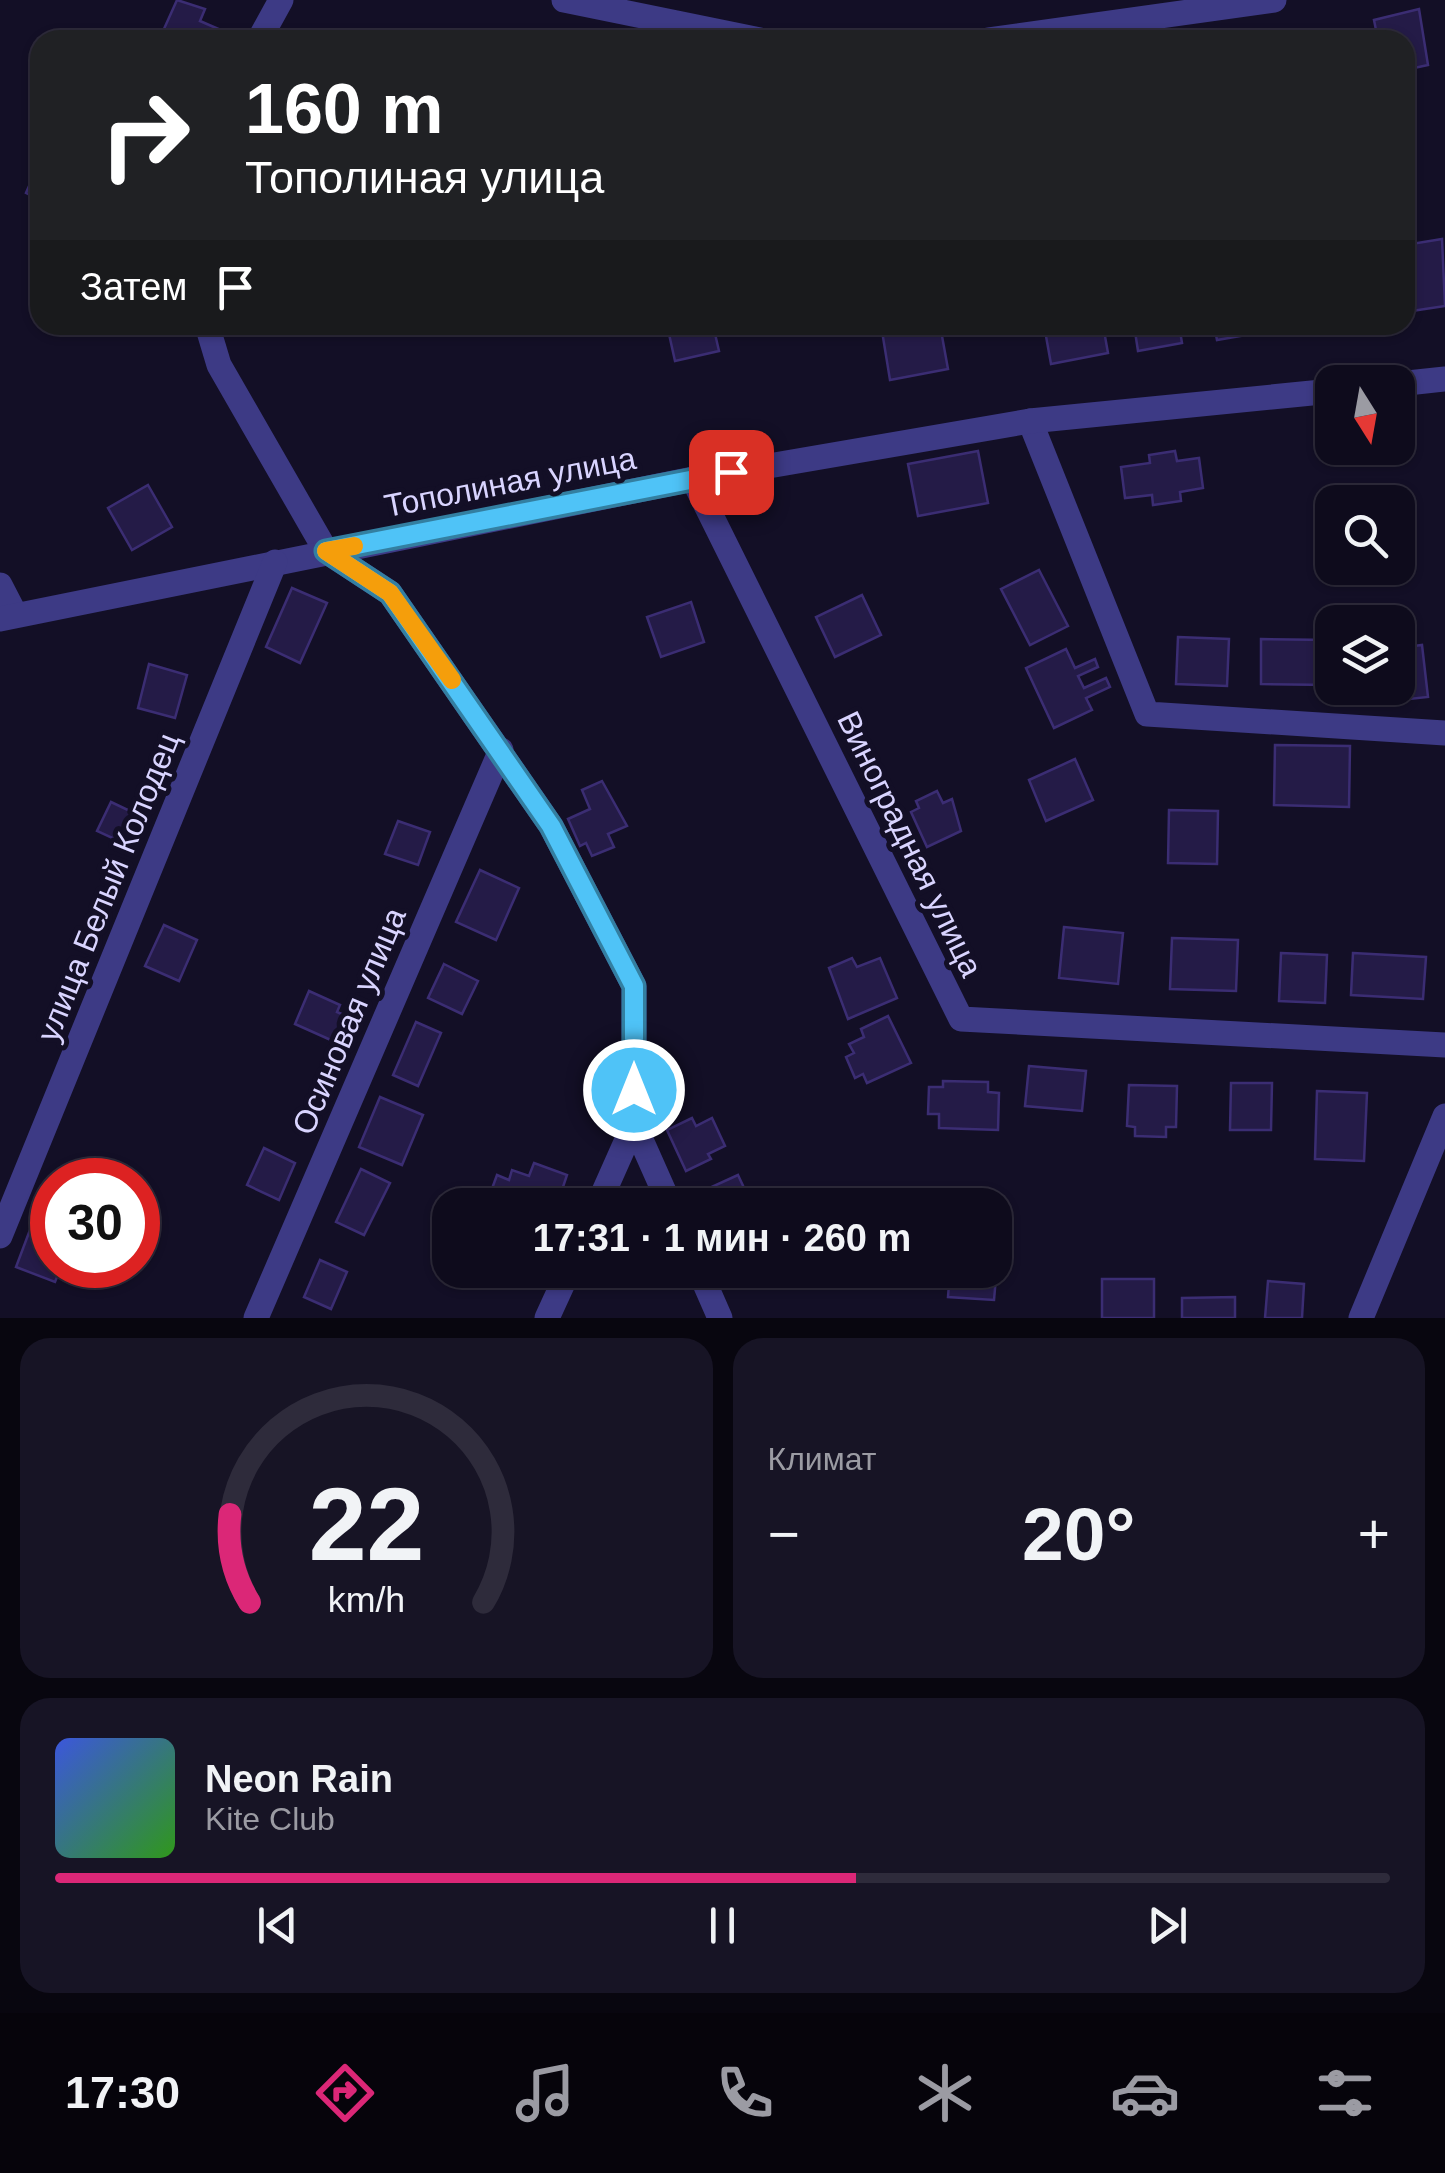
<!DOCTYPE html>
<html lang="ru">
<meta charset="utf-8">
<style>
body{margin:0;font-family:Helvetica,sans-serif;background:#171425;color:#f1f3f6;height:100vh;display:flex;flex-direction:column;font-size:38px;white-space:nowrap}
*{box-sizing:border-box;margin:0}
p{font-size:32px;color:#9b9ba3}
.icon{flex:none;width:55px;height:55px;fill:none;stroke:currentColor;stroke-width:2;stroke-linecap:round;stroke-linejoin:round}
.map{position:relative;height:1318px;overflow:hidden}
.drawer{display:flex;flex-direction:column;gap:20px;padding:20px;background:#08060f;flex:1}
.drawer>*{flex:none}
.hud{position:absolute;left:30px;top:30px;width:1385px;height:305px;border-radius:30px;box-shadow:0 2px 8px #0004,0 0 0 2px #2e2b3b;background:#202124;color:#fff;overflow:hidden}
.needle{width:65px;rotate:169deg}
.tools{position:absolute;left:1315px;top:365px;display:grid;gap:20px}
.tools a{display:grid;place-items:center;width:100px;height:100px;border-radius:20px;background:#0e0b1c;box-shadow:0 2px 8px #0004,0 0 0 2px #2e2b3b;font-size:50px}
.speed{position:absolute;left:30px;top:1158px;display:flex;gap:20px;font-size:50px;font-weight:700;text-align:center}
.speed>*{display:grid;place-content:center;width:130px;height:130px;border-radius:50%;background:#0e0b1c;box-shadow:0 2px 8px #0004,0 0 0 2px #2e2b3b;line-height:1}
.speed .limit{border:15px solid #d22;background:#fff;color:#111}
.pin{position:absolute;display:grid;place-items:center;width:85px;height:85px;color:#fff;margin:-42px;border-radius:20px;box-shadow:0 5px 15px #0006}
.me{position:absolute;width:110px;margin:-55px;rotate:0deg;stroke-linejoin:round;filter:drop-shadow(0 0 8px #0008)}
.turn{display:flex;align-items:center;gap:35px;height:210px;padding:0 50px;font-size:45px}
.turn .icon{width:130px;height:130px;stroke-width:2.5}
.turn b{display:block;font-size:70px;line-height:85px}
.then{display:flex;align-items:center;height:95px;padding:0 50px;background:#0003;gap:20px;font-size:38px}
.big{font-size:75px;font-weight:600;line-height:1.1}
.drawer .card{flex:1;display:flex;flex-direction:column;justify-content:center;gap:15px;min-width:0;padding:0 35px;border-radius:30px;background:#171425}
.drawer .dial{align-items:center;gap:0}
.dial svg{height:260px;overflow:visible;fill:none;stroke:#2e2b3b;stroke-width:7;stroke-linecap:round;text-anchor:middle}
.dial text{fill:#f1f3f6;stroke:none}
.song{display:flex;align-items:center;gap:30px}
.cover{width:120px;height:120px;border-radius:15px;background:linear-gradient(135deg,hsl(230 70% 55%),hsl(110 70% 35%))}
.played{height:10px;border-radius:5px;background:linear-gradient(90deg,#db2777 60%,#2e2b3b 60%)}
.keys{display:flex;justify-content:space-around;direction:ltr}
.heat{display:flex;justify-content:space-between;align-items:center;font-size:55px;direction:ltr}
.drawer .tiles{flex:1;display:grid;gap:20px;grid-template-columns:1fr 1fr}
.card:last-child{grid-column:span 2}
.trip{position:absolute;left:432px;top:1188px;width:580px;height:100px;border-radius:30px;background:#0e0b1c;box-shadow:0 2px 8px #0004,0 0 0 2px #2e2b3b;font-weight:600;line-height:100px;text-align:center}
.tab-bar{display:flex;height:160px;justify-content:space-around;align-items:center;background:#06040b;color:#9b9ba3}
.tab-bar .icon{width:70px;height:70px}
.tab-bar .on{color:#db2777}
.tab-bar b{font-size:45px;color:#f1f3f6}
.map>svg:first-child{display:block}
</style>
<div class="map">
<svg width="1445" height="1318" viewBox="0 0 1445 1318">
<rect width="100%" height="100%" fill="#130f26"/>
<g fill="#241b47" stroke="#3b2d73" stroke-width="2.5">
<polygon points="177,0 205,9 200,21 223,31 219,40 159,40"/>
<polygon points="1419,9 1428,65 1405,70 1405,40 1378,40 1374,20"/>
<polygon points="40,161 40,200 26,193"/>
<polygon points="1442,239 1445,306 1405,312 1405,245"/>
<polygon points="667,325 713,325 719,351 675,361"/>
<polygon points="915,325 940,325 948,369 890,380 882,331"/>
<polygon points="1044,325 1103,325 1108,353 1051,364"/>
<polygon points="1134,325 1179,325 1182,343 1138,351"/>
<polygon points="1214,325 1257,325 1258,333 1217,340"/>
<polygon points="978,451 988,503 918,516 908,464"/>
<polygon points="1175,451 1177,461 1199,458 1203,488 1180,492 1181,501 1153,505 1152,495 1125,498 1121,467 1150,463 1149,455"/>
<polygon points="148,485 172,527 132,550 108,508"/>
<polygon points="1039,570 1068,626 1030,645 1001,589"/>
<polygon points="292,588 327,603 300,663 266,647"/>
<polygon points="862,595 881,635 835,657 816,617"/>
<polygon points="691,602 704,642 661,657 647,617"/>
<polygon points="1178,637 1229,639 1227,686 1176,684"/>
<polygon points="1261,639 1332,640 1332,685 1261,684"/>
<polygon points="1422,645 1428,697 1380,702 1379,688 1398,688 1398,648"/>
<polygon points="1066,649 1075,668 1095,659 1098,667 1078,676 1084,688 1106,678 1110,687 1086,698 1092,710 1054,728 1026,668"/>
<polygon points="149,664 187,675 175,718 138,708"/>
<polygon points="1275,745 1350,746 1349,807 1274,805"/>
<polygon points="1075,759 1093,800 1046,821 1029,780"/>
<polygon points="602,781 627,826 608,834 614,847 592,856 586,843 580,846 568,819 590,809 582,790"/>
<polygon points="937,791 943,803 952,799 961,831 927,847 911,812 919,808 916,801"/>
<polygon points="111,802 145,818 132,847 97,831"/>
<polygon points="1169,810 1218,811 1217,864 1168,863"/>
<polygon points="398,821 430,832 418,865 385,854"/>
<polygon points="480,870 519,888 496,940 456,922"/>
<polygon points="164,925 197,940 179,981 145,966"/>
<polygon points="1064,927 1123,933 1118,984 1059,978"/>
<polygon points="1172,938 1238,940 1236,991 1170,989"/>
<polygon points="1281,953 1327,955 1325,1003 1279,1001"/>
<polygon points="1353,953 1426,957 1423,999 1351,995"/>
<polygon points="852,958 857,967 880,958 897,998 848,1019 829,968"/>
<polygon points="444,964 478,981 462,1014 428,998"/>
<polygon points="309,991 340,1005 337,1012 344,1015 333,1041 295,1024"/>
<polygon points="888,1016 911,1063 867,1083 863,1074 855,1078 846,1057 854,1053 849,1044 864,1037 861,1029"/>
<polygon points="416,1022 441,1033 418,1086 393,1075"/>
<polygon points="1029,1066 1086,1071 1082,1111 1025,1106"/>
<polygon points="943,1081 988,1082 988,1092 999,1093 998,1130 939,1128 939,1114 928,1114 929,1087 943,1087"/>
<polygon points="1231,1083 1272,1083 1271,1130 1230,1130"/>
<polygon points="1129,1085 1177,1086 1176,1127 1166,1127 1166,1137 1135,1136 1135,1127 1127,1126"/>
<polygon points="1317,1091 1367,1093 1364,1161 1315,1159"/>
<polygon points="380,1097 423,1115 402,1165 359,1147"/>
<polygon points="692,1118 696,1126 712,1118 725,1146 708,1154 711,1159 686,1171 667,1130"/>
<polygon points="264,1148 295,1163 279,1200 247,1185"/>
<polygon points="534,1163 567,1175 557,1205 486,1205 497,1175 509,1180 512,1170 529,1176"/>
<polygon points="361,1169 390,1183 364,1235 336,1222"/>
<polygon points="738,1175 752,1205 702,1205 696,1194"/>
<polygon points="39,1206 52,1212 52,1265 62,1265 55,1282 16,1267"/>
<polygon points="320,1260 347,1272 331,1309 304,1297"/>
<polygon points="997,1266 994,1300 948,1297 950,1270 995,1270"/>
<polygon points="520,1270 547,1270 541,1285 518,1277"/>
<rect x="1102" y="1279" width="52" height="39"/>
<polygon points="1268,1281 1304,1284 1302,1318 1265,1318"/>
<polygon points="1235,1297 1235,1318 1182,1318 1182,1298"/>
</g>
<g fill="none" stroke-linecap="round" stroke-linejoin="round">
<g stroke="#3d3a85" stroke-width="25">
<polyline points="564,0 760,40"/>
<polyline points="259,40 281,0"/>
<polyline points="989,40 1274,0"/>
<polyline points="207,325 219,365 326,551 390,593 551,826 634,986 634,1124 670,1205"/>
<polyline points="1398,384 1445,379"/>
<polyline points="1030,421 1147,714 1445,733"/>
<polyline points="693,479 961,1019 1445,1045"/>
<polyline points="0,585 15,614"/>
<polyline points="0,619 693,479 1030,421 1332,391"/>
<polyline points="598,1205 634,1124"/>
<polyline points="0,1236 275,562"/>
<polyline points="699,1270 720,1318"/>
<polyline points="256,1318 501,750"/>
<polyline points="547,1318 569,1270"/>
<polyline points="1361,1318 1445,1116"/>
</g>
</g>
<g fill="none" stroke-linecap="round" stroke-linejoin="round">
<g stroke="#337fa1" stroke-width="25">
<polyline id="route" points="634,1090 634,986 551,826 390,593 326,551 731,472"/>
</g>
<use href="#route" stroke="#4fc3f7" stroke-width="18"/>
<polyline stroke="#f59e0b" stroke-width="18" points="354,546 326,551 390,593 452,680"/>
</g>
<g text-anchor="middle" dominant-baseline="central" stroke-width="10" stroke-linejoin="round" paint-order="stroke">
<g font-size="32" fill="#d9d4ff" stroke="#130f26">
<text transform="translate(510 482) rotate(-11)">Тополиная улица</text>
<text transform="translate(910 844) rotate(64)">Виноградная улица</text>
<text transform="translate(108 887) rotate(-68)">улица Белый Колодец</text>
<text transform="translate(349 1021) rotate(-67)">Осиновая улица</text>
</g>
</g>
</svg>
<div class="tools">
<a><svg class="needle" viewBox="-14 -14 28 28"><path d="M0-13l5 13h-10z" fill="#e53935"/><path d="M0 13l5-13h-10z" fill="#9b9ba3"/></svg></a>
<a><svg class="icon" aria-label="search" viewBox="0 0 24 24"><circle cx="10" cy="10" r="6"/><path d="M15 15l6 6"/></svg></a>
<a><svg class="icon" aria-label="layers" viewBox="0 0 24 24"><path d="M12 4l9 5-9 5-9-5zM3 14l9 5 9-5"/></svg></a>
</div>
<div class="speed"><div class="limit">30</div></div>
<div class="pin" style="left:731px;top:472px;background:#d93025"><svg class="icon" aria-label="arrive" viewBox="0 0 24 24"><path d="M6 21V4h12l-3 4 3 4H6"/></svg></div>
<svg class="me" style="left:634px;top:1090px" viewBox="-20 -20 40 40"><circle r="17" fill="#4fc3f7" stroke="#fff" stroke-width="3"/><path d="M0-11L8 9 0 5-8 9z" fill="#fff"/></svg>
<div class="trip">17:31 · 1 мин · 260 m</div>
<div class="hud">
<div class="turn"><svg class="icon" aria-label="right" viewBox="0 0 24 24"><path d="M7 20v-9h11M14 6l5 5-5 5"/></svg><div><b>160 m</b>Тополиная улица</div></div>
<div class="then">Затем<svg class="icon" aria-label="arrive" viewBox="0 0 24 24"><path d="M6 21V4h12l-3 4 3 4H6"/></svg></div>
</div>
</div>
<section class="drawer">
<div class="tiles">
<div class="card dial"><svg viewBox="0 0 100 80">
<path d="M14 69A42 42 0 1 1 86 69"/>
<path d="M14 69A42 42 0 0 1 8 42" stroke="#db2777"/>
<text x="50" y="56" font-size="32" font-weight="700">22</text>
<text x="50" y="72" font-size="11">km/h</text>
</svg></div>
<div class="card"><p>Климат</p>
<div class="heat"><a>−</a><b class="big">20°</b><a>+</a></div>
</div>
<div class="card">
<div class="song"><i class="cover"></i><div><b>Neon Rain</b><p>Kite Club</p></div></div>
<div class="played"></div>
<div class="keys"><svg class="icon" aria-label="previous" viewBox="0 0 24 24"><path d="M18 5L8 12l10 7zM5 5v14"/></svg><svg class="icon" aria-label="pause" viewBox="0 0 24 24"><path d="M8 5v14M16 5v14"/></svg><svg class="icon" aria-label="next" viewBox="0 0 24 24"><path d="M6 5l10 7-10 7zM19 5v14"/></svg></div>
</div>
</div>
</section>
<nav class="tab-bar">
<b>17:30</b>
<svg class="icon on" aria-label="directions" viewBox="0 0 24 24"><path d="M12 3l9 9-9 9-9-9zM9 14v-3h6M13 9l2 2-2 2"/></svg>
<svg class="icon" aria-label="music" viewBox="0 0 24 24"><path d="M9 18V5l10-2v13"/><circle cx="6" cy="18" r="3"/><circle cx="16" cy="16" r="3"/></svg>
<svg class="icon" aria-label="phone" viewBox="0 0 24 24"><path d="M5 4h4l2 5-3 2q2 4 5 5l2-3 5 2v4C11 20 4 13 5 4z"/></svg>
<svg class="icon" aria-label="climate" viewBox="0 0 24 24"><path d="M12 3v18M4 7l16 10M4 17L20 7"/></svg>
<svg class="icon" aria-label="car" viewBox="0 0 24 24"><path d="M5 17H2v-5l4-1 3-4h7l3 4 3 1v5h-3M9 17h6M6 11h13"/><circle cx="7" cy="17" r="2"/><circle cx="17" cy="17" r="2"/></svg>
<svg class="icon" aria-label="filters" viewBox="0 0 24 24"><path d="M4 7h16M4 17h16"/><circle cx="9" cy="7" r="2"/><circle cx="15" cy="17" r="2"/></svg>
</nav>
